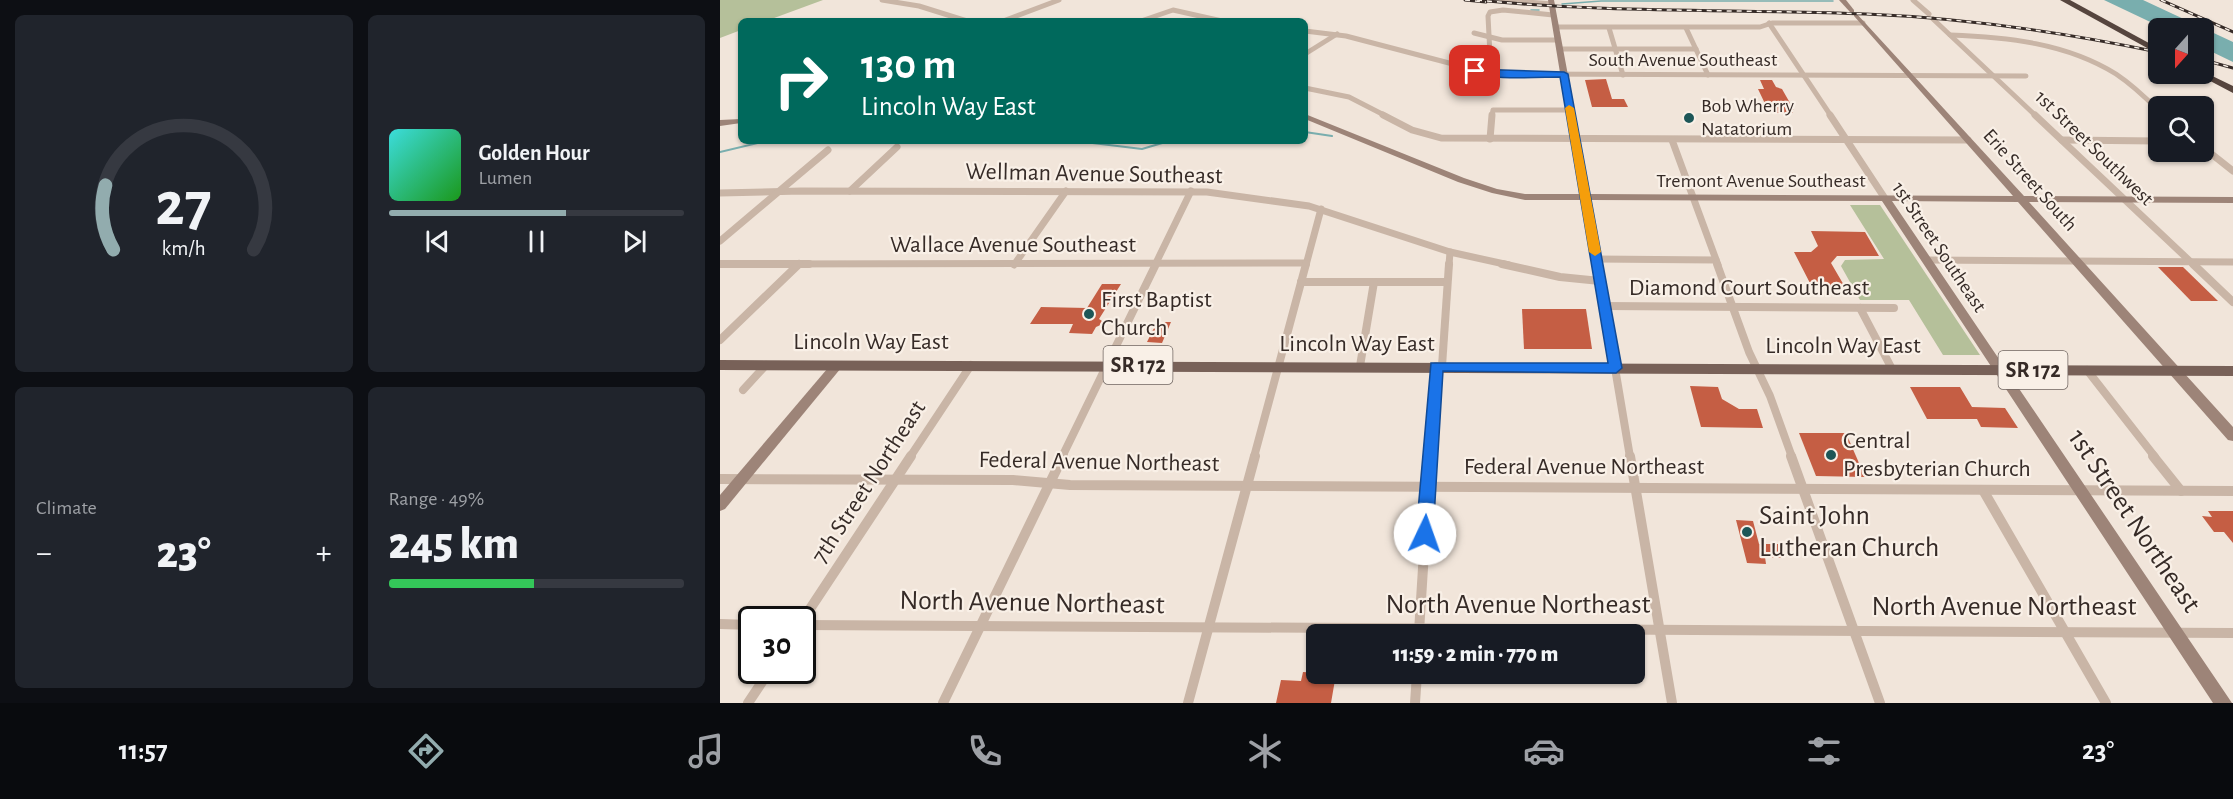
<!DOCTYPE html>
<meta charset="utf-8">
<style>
body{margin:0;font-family:"Alegreya Sans",sans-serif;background:#20242c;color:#f1f3f6;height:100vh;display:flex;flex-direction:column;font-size:22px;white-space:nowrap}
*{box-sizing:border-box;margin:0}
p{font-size:20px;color:#9ea1a6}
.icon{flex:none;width:33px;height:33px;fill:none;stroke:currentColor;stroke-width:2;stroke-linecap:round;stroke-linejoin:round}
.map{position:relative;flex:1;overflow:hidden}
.drawer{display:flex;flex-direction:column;gap:15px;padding:15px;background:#0d0f14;width:720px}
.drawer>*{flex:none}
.guide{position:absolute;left:18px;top:18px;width:570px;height:126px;border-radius:9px;box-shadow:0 2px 4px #0004;background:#00695c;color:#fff;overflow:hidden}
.needle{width:39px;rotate:201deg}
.controls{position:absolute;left:1428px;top:18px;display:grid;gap:12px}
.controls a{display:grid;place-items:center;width:66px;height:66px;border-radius:9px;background:#171b24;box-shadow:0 2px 4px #0004;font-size:30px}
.speed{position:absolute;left:18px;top:606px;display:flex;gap:12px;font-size:30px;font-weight:700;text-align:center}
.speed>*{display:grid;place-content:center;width:78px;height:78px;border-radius:50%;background:#171b24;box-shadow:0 2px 4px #0004;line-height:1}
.speed .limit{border:3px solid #111;border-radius:9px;background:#fff;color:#111}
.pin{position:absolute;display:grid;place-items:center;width:51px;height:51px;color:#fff;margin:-26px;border-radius:12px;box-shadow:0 3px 9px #0006}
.me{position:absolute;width:66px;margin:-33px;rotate:3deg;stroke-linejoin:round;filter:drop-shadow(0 0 4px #0008)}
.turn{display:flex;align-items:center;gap:21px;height:126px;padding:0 24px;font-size:27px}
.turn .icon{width:78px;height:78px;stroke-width:2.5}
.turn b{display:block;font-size:42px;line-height:51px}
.big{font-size:45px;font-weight:800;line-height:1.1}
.drawer .widget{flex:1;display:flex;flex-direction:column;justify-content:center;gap:9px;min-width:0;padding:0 21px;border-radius:9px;background:#20242c}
.drawer .dial{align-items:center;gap:0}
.dial svg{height:156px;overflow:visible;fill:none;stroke:#363941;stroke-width:7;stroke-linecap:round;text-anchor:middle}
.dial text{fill:#f1f3f6;stroke:none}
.song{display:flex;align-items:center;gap:18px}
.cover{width:72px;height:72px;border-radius:9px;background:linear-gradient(135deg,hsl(180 70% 55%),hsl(120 70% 35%))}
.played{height:6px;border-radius:3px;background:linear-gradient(90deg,#92acae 60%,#363941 60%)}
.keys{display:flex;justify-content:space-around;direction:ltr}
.heat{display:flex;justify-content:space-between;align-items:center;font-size:33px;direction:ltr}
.charge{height:9px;border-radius:4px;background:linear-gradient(90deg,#34c759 49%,#363941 0)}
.drawer .tiles{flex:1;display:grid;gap:15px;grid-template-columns:repeat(2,1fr)}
.trip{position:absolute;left:586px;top:624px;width:339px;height:60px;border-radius:9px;background:#171b24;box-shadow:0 2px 4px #0004;font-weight:800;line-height:60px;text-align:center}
.menu{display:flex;height:96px;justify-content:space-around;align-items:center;background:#090b0e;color:#9ea1a6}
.menu .icon{width:42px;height:42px}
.menu .selected{color:#92acae}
.menu b{font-size:27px;color:#f1f3f6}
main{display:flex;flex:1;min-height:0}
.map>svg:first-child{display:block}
</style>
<main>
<section class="drawer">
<div class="tiles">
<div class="widget dial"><svg viewBox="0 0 100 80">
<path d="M14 69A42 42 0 1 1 86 69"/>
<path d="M14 69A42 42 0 0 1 10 36" stroke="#92acae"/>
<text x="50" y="56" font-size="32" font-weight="700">27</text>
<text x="50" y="72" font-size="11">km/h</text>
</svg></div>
<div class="widget">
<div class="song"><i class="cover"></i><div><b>Golden Hour</b><p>Lumen</p></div></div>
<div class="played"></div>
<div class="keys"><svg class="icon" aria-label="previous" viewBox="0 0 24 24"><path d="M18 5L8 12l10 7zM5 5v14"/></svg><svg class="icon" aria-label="pause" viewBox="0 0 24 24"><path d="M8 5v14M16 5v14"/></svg><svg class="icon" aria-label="next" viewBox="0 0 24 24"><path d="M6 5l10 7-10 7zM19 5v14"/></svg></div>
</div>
<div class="widget"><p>Climate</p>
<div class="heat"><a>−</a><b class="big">23°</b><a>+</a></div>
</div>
<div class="widget"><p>Range · 49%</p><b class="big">245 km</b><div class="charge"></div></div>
</div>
</section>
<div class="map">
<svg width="1513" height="703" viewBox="0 0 1513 703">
<rect width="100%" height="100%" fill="#f1e5da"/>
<g fill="#b5c09a">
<polygon points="0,0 103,0 46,21 21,21 21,30 0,38"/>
<polygon points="1130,205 1160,205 1260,355 1223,355 1189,300 1140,300 1121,266 1125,260 1164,259"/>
</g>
<polygon fill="#79aeae" points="1384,0 1423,0 1513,42 1513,62 1484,48 1484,28 1443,28"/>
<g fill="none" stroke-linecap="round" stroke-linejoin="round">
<g stroke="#79aeae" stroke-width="1.5">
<polyline points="842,4 881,1 1113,1"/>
<polyline points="811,10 819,10"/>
</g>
<g stroke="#79aeae" stroke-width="2">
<polyline points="585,132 612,136"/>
<polyline points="356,141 422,149 449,141"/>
<polyline points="0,152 46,141"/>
</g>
</g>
<g fill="#c55e44">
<polygon points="886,79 892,99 904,99 908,107 872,107 865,80"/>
<polygon points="1040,80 1052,80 1056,87 1062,89 1074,110 1071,110 1073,113 1053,113 1048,110 1038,89 1044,89"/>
<polygon points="1091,231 1145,232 1159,256 1117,256 1111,263 1125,287 1092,287 1074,252 1091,252 1098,246"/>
<polygon points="1438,267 1463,267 1498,301 1471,301"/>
<polygon points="382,284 401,284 379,319 385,323 376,327 372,334 349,333 353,324 310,324 321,307 367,308"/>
<polygon points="802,309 866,309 872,349 804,349"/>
<polygon points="437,322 451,322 442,343 427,342"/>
<polygon points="970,386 998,387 1002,399 1019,409 1037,409 1043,428 981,427"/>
<polygon points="1190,387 1240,387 1252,407 1285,408 1298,428 1261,427 1257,419 1207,419"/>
<polygon points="1079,433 1126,433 1145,477 1096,476"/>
<polygon points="1488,511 1513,511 1513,543 1504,532 1494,532 1482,516 1492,517"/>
<polygon points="1016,520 1033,521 1039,544 1060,544 1064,558 1045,557 1046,564 1027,563"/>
<polygon points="583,672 616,674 611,703 556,703 561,680 581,681"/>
</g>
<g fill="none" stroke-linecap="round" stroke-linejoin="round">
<g stroke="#c9b5a6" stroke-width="5">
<polyline points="162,0 199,6 247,21"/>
<polyline points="783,0 832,4"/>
<polyline points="1193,0 1209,14"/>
<polyline points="1213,19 1316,116"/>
<polyline points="283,21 339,0"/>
<polyline points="421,21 453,10 502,21"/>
<polyline points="1049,23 1111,116"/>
<polyline points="836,27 1040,27 1052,23 1143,23"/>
<polyline points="889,28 903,75"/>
<polyline points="966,28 988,75"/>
<polyline points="585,31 626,36 771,74 1306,76"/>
<polyline points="754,33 782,40 838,40"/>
<path d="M1230,35C1287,37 1346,43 1396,74C1411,84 1425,97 1438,110"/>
<polyline points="839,49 976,49"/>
<polyline points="585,54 617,34"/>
<polyline points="771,74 768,16 770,12 783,10 833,15"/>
<polyline points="585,88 629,97 666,116"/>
<polyline points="772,116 773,110 850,110"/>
</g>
<g stroke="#c9b5a6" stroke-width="7">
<polyline points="663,115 692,130 721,138 1248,140"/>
<polyline points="1110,115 1166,200"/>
<polyline points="1315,115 1474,265"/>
<polyline points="770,139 772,115"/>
<polyline points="952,140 998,265"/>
<polyline points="1342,140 1438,141"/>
<polyline points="1484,148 1513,171"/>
<polyline points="130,191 177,147"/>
<polyline points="0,193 81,191 487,192 589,206 730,252 789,265"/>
<polyline points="0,241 108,150"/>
<polyline points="876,259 996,260"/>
<polyline points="1206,260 1513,262"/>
<polyline points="0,264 586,263"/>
<polyline points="294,265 346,191"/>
<polyline points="435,265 471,191"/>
<polyline points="586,265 601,209"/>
<polyline points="729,265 730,252"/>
</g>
<g stroke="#c9b5a6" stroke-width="8">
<polyline points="0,264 89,264"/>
<polyline points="782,264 840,277 880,281"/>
<polyline points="997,264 1029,352 1050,396 1072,457"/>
<polyline points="1473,264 1513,302"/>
<polyline points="581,282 727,282"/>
<polyline points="885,306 1174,308"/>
<polyline points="1140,308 1172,369"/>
<polyline points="0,340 79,264"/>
<polyline points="640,366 654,282"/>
<polyline points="722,366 729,264"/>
<polyline points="895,368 910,457"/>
<polyline points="1367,370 1435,457"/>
<polyline points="23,390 46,365"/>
<polyline points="190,457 251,365"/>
<polyline points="342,457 436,264"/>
<polyline points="534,457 586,264"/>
<polyline points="710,457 716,366"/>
</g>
<g stroke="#c9b5a6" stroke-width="10">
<polyline points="910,456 952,703"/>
<polyline points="1071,456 1160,703"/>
<polyline points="1433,456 1461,491"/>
<polyline points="0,479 293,480 350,485 1513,491"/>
<polyline points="1263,490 1386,703"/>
<polyline points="82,621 191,456"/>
<polyline points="0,624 32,625"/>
<polyline points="82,625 1513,633"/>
<polyline points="699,632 710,456"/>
<polyline points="28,703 50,670"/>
<polyline points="223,703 343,456"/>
<polyline points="468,703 535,456"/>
<polyline points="695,703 697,674"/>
</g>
<g fill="#9d8478" fill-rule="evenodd">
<polygon points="828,0 834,0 870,194 1293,196 1134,16 1134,14 1136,13 1304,196 1513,197 1513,203 1309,202 1513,427 1513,441 1508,440 1298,202 1172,201 1512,703 1493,703 1162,201 871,200 901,368 895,372 889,368 861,200 805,200 772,193 738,182 585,119 585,114 744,178 777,189 805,194 860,194"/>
<polygon points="1119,0 1126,0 1134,10 1134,12 1130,12"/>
<polygon points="21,119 21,123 0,126 0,120"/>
<polygon points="117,361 123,365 121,368 5,509 0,511 0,495 113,362"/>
</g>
<polygon fill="#786158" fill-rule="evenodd" points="0,360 1513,366 1513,376 0,370"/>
<g fill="#56453e" fill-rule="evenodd">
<polygon points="1340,0 1350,0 1438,48 1438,54"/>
<polygon points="1484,72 1513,86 1513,93 1477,74 1484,74"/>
</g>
<g stroke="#362b27" stroke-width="3">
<g id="rail">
<polyline points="745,0 766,2"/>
<path d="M757,0C887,13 1016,9 1146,14C1245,18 1342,32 1438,52"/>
<polyline points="1441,0 1513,32"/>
<polyline points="1484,60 1513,68"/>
</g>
</g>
<use href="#rail" stroke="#f9f0e7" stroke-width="1.5" stroke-dasharray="5" stroke-linecap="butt"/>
</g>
<path fill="#1a73e8" stroke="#114b97" stroke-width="1.5" d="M752,69L844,72L848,74L902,368L896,373L723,371L713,534L711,539L705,542L699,539L696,534L711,363H888L840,77C820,77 765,81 750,71Z"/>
<polygon fill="#f59e0b" points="849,105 854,108 881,252 875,256 869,252 845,108"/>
<g fill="#1d5657" stroke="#f9f0e7" stroke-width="2">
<circle cx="969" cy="118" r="6"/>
<circle cx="369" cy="314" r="6"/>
<circle cx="1111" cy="455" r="6"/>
<circle cx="1027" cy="532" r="6"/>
</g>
<g text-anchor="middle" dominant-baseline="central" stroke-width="4.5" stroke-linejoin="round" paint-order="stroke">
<g font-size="20" fill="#362b27" stroke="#f9f0e7">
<text x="963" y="60">South Avenue Southeast</text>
<text transform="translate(1374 148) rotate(44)">1st Street Southwest</text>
<text transform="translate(1310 180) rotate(48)">Erie Street South</text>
<text x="1041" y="181">Tremont Avenue Southeast</text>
<text transform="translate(1219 247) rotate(56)">1st Street Southeast</text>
</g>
<g font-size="20" fill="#362b27" stroke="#f9f0e7" text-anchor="start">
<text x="981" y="106">Bob Wherry<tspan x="981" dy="23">Natatorium</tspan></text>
</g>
<g fill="#f9f0e7" stroke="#706661" stroke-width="1.5">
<rect x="383.5" y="346" width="69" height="38" rx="4.5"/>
<rect x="1278.5" y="351" width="69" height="38" rx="4.5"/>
</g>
<g font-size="22" font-weight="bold" fill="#362b27">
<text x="418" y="365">SR 172</text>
<text x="1313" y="370">SR 172</text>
</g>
<g font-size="24" fill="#362b27" stroke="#f9f0e7">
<text transform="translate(374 174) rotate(1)">Wellman Avenue Southeast</text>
<text x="293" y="245">Wallace Avenue Southeast</text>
<text x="1029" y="288">Diamond Court Southeast</text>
<text x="151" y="342">Lincoln Way East</text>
<text x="637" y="344">Lincoln Way East</text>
<text x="1123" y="346">Lincoln Way East</text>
<text transform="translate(379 462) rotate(1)">Federal Avenue Northeast</text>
<text x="864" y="467">Federal Avenue Northeast</text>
<text transform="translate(149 482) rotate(-57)">7th Street Northeast</text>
</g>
<g font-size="24" fill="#362b27" stroke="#f9f0e7" text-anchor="start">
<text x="381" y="300">First Baptist<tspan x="381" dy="28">Church</tspan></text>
<text x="1123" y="441">Central<tspan x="1123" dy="28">Presbyterian Church</tspan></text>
</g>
<g font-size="28" fill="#362b27" stroke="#f9f0e7" text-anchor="start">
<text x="1039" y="516">Saint John<tspan x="1039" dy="32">Lutheran Church</tspan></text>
</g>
<g font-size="28" fill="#362b27" stroke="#f9f0e7">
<text transform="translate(1414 521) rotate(56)">1st Street Northeast</text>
<text transform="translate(312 603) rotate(1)">North Avenue Northeast</text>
<text x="798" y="605">North Avenue Northeast</text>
<text x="1284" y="607">North Avenue Northeast</text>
</g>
</g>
</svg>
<div class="controls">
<a><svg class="needle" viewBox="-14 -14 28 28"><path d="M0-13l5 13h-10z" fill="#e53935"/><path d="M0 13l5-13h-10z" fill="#9ea1a6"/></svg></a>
<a><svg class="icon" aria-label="search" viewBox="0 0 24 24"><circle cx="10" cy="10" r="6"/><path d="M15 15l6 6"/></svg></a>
</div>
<div class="speed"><div class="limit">30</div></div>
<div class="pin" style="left:755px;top:71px;background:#d93025"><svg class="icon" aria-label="arrive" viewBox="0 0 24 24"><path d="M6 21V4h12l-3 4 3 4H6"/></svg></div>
<svg class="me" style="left:705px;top:534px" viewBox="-20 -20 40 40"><circle r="19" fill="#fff"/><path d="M0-13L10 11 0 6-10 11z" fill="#1a73e8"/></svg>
<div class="trip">11:59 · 2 min · 770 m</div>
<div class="guide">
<div class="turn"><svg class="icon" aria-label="right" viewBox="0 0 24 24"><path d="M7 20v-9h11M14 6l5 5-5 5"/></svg><div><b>130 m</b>Lincoln Way East</div></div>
</div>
</div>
</main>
<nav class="menu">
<b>11:57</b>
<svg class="icon selected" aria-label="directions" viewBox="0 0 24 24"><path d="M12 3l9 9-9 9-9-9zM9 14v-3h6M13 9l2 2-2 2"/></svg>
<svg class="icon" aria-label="music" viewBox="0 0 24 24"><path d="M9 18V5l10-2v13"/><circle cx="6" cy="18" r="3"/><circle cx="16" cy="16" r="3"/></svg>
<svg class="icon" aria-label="phone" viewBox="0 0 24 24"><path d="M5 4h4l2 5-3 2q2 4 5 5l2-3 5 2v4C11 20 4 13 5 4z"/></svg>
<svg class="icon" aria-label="climate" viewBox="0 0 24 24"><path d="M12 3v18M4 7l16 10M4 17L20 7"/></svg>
<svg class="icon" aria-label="car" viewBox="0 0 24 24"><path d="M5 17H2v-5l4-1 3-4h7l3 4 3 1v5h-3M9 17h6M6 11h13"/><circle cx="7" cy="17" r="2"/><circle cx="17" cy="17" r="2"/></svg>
<svg class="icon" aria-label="filters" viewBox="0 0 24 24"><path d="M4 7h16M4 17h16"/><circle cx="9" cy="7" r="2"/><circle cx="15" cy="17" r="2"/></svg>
<b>23°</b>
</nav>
